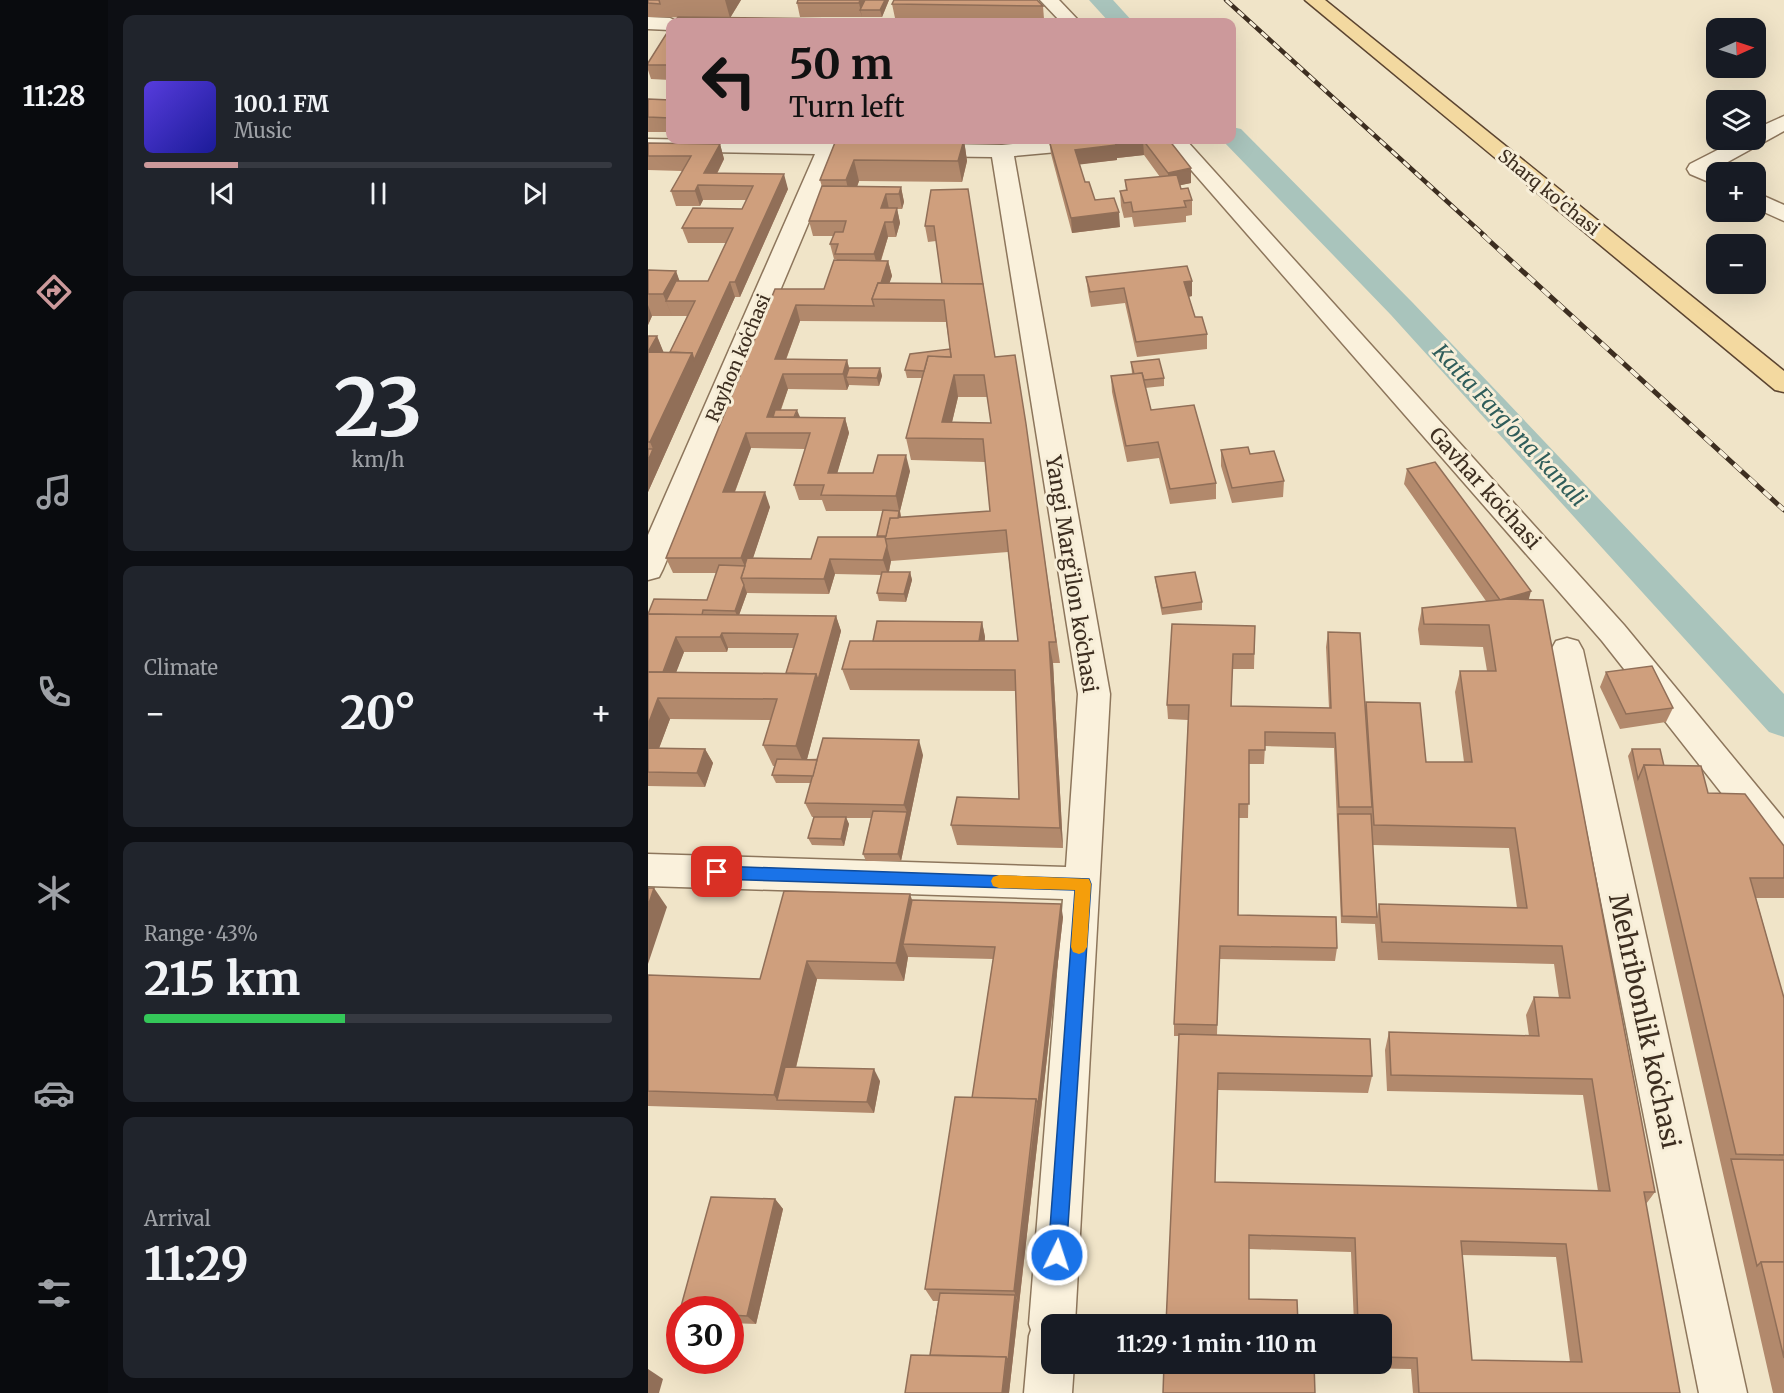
<!DOCTYPE html>
<meta charset="utf-8">
<style>
body{margin:0;font-family:Merriweather,serif;background:#20242c;color:#f1f3f6;height:100vh;display:flex;flex-direction:column;font-size:22px;white-space:nowrap}
*{box-sizing:border-box;margin:0}
p{font-size:20px;color:#9ea1a6}
.icon{flex:none;width:33px;height:33px;fill:none;stroke:currentColor;stroke-width:2;stroke-linecap:round;stroke-linejoin:round}
.map{position:relative;flex:1;overflow:hidden}
.details{display:flex;flex-direction:column;gap:15px;padding:15px;background:#0d0f14;width:540px}
.details>*{flex:none}
.hud{position:absolute;left:18px;top:18px;width:570px;height:126px;border-radius:12px;box-shadow:0 6px 24px #0002;background:#cc999b;color:#111;overflow:hidden}
.needle{width:39px;rotate:87deg}
.buttons{position:absolute;left:1058px;top:18px;display:grid;gap:12px}
.buttons a{display:grid;place-items:center;width:60px;height:60px;border-radius:12px;background:#171b24;box-shadow:0 6px 24px #0002;font-size:30px}
.speed{position:absolute;left:18px;top:1296px;display:flex;gap:12px;font-size:30px;font-weight:700;text-align:center}
.speed>*{display:grid;place-content:center;width:78px;height:78px;border-radius:50%;background:#171b24;box-shadow:0 6px 24px #0002;line-height:1}
.speed .limit{border:9px solid #d22;background:#fff;color:#111}
.pin{position:absolute;display:grid;place-items:center;width:51px;height:51px;color:#fff;margin:-26px;border-radius:12px;box-shadow:0 3px 9px #0006}
.me{position:absolute;width:66px;margin:-33px;rotate:4deg;stroke-linejoin:round;filter:drop-shadow(0 0 4px #0008)}
.turn{display:flex;align-items:center;gap:21px;height:126px;padding:0 24px;font-size:27px}
.turn .icon{width:78px;height:78px;stroke-width:2.5}
.turn b{display:block;font-size:42px;line-height:51px}
.big{font-size:45px;font-weight:700;line-height:1.1}
.details .widget{flex:1;display:flex;flex-direction:column;justify-content:center;gap:9px;min-width:0;padding:0 21px;border-radius:12px;background:#20242c}
.details .dial{align-items:center;gap:0}
.dial b{font-size:78px;line-height:1}
.song{display:flex;align-items:center;gap:18px}
.cover{width:72px;height:72px;border-radius:9px;background:linear-gradient(135deg,hsl(250 70% 55%),hsl(240 70% 35%))}
.played{height:6px;border-radius:3px;background:linear-gradient(90deg,#cc999b 20%,#363941 20%)}
.keys{display:flex;justify-content:space-around;direction:ltr}
.heat{display:flex;justify-content:space-between;align-items:center;font-size:33px;direction:ltr}
.charge{height:9px;border-radius:4px;background:linear-gradient(90deg,#34c759 43%,#363941 0)}
.trip{position:absolute;left:393px;top:1314px;width:351px;height:60px;border-radius:12px;background:#171b24;box-shadow:0 6px 24px #0002;font-weight:700;line-height:60px;text-align:center}
main{display:flex;flex:1;min-height:0}
.tab-bar{display:flex;flex-direction:column;width:108px;justify-content:space-around;align-items:center;background:#090b0e;color:#9ea1a6}
.tab-bar .icon{width:42px;height:42px}
.tab-bar .on{color:#cc999b}
.tab-bar b{font-size:27px;color:#f1f3f6}
.map>svg:first-child{display:block}
</style>
<main>
<nav class="tab-bar">
<b>11:28</b>
<svg class="icon on" aria-label="directions" viewBox="0 0 24 24"><path d="M12 3l9 9-9 9-9-9zM9 14v-3h6M13 9l2 2-2 2"/></svg>
<svg class="icon" aria-label="music" viewBox="0 0 24 24"><path d="M9 18V5l10-2v13"/><circle cx="6" cy="18" r="3"/><circle cx="16" cy="16" r="3"/></svg>
<svg class="icon" aria-label="phone" viewBox="0 0 24 24"><path d="M5 4h4l2 5-3 2q2 4 5 5l2-3 5 2v4C11 20 4 13 5 4z"/></svg>
<svg class="icon" aria-label="climate" viewBox="0 0 24 24"><path d="M12 3v18M4 7l16 10M4 17L20 7"/></svg>
<svg class="icon" aria-label="car" viewBox="0 0 24 24"><path d="M5 17H2v-5l4-1 3-4h7l3 4 3 1v5h-3M9 17h6M6 11h13"/><circle cx="7" cy="17" r="2"/><circle cx="17" cy="17" r="2"/></svg>
<svg class="icon" aria-label="filters" viewBox="0 0 24 24"><path d="M4 7h16M4 17h16"/><circle cx="9" cy="7" r="2"/><circle cx="15" cy="17" r="2"/></svg>
</nav>
<section class="details">
<div class="widget">
<div class="song"><i class="cover"></i><div><b>100.1 FM</b><p>Music</p></div></div>
<div class="played"></div>
<div class="keys"><svg class="icon" aria-label="previous" viewBox="0 0 24 24"><path d="M18 5L8 12l10 7zM5 5v14"/></svg><svg class="icon" aria-label="pause" viewBox="0 0 24 24"><path d="M8 5v14M16 5v14"/></svg><svg class="icon" aria-label="next" viewBox="0 0 24 24"><path d="M6 5l10 7-10 7zM19 5v14"/></svg></div>
</div>
<div class="widget dial"><b>23</b><p>km/h</p></div>
<div class="widget"><p>Climate</p>
<div class="heat"><a>−</a><b class="big">20°</b><a>+</a></div>
</div>
<div class="widget"><p>Range · 43%</p><b class="big">215 km</b><div class="charge"></div></div>
<div class="widget"><p>Arrival</p><b class="big">11:29</b></div>
</section>
<div class="map">
<svg width="1136" height="1393" viewBox="0 0 1136 1393">
<rect width="100%" height="100%" fill="#f0e4c8"/>
<g fill="none" stroke-linecap="round" stroke-linejoin="round">
<g fill="#a9c4bc" fill-rule="evenodd">
<polygon points="441,0 465,0 485,22 461,22"/>
<polygon points="584,127 593,129 765,303 1136,694 1136,737 1121,732 743,315 575,141 584,140"/>
</g>
<g stroke="#8d765c" stroke-width="3">
<g id="minor">
<polygon points="392,0 411,0 432,22 413,22"/>
<polygon points="0,17 22,18 30,22 22,22 22,30 0,29"/>
<polygon points="1136,116 1136,131 1067,169 1074,172 1068,172 1068,185 1042,174 1039,169 1042,164 1089,140 1107,140 1107,129"/>
<polygon points="0,139 354,145 410,140 486,140 483,145 475,146 366,156 462,694 427,1324 404,1324 404,1364 426,1364 424,1393 376,1393 381,1336 383,1330 381,1324 415,899 0,886 0,854 418,867 430,694 344,157 189,155 15,569 11,577 0,580 0,535 167,154 0,151"/>
<polygon points="517,140 538,140 976,625 1136,819 1136,860 1123,856 954,641"/>
<polygon points="1107,192 1136,205 1136,221 1107,208"/>
<polygon points="919,638 930,641 935,650 1099,1393 1051,1393 903,650 908,641"/>
</g>
</g>
<g stroke="#5b4430" stroke-width="3">
<polygon id="major" points="657,0 677,0 1136,371 1136,392 1127,390"/>
</g>
<use href="#minor" fill="#faf1dc" fill-rule="evenodd"/>
<use href="#major" fill="#f3d9a0" fill-rule="evenodd"/>
<g stroke="#3d2e20" stroke-width="4.5">
<polyline id="rail-far1" points="578,0 837,236"/>
</g>
<g stroke="#3d2e20" stroke-width="5">
<polyline id="rail" points="835,235 1136,510"/>
</g>
<use href="#rail-far1" stroke="#f7eed8" stroke-width="3" stroke-dasharray="8" stroke-linecap="butt"/>
<use href="#rail" stroke="#f7eed8" stroke-width="4" stroke-dasharray="10" stroke-linecap="butt"/>
</g>
<g fill="#b2896c" fill-rule="evenodd">
<polygon points="0,0 93,0 82,18 0,17"/>
<polygon points="150,0 241,0 234,17 152,17 149,3"/>
<polygon points="244,4 395,6 396,19 247,18"/>
<polygon points="22,28 22,80 3,79 0,70 0,63"/>
<polygon points="0,99 22,100 22,132 0,132"/>
<path d="M188,140H316L319,161L314,182L211,181L209,187H253L256,202L254,209H249L252,223L248,237H240L233,261H240L244,276L241,283L294,284L288,241L280,242L277,226L283,190L347,357L367,355L412,663H405L415,848L309,845L303,825L371,799L368,691L202,690L194,669L225,641L334,622L337,637V641H370L360,552L243,561L241,572H262L264,580L258,602L231,601L229,593L234,575L187,574L181,594L99,593L91,615L188,616L193,631L159,759L275,755L253,861H218L215,854L223,818H198L201,824L196,846L164,845L160,838L166,817H164L157,803L163,783H128L124,775L127,766H125L115,745L123,720L22,719L11,748L57,749L65,763L57,787L0,786V614L59,600L68,573H25L18,558L127,289H176L189,260L188,259H186L182,244L185,236H165L161,221L174,187L172,180ZM152,321L298,322L302,349L257,370L259,378H274L258,438L263,460L337,462L342,511L253,518L252,511L262,471L225,473H189L201,433L197,418L152,417L133,410L140,389L199,390L201,385L231,386L234,376L232,368H201L199,360H138ZM310,397H339L343,423L304,422ZM103,448L157,449L146,485L151,500H174L178,511H235L229,537L163,559L105,558L122,507L87,492ZM80,648H145L138,673L28,672L36,652H79Z"/>
<polygon points="401,140 521,140 543,183 532,185 533,189 544,200 544,215 538,216 538,222 486,227 484,217 476,218 473,206 472,191 478,190 477,180 512,177 496,155 469,158 469,160 431,164 437,182 447,200 472,227 424,233 403,154"/>
<polygon points="0,143 72,144 76,159 69,174 140,189 92,297 87,297 0,492 0,336 9,336 15,352 22,352 39,316 4,316 0,325 0,270 28,271 31,281 60,281 78,243 40,243 34,228 94,209 98,200 55,200 52,206 28,206 23,191 34,171 0,170"/>
<polygon points="438,277 544,296 541,297 547,317 559,334 559,349 489,357 477,303 443,307 440,292"/>
<polygon points="483,362 516,378 516,386 497,388 503,410 568,483 568,499 522,504 511,458 479,462 464,392 463,376 484,374"/>
<polygon points="573,450 602,454 636,481 635,497 584,503 573,466"/>
<path d="M759,469L880,599L1007,1192L998,1204L1032,1393H765L763,1369L707,1368V1364H734V1324H706L703,1252L601,1249L518,1324L531,1036H526V1024L540,720L520,719L519,705L607,626L606,669H584V706L681,708L678,647L680,632L717,707L718,702L778,762H816L807,692L812,671H839L835,647L772,645L770,629L774,608L838,601L756,484ZM617,746L686,748L693,923L727,924L730,960L906,964L911,998L886,997L878,1015L881,1036L741,1032L737,1050L739,1091L935,1095L950,1191L567,1182L570,1090L720,1093L724,1076L569,1035L571,959L687,961L689,948L590,915L591,818H600L601,764H616ZM725,845L861,848L869,908L731,904L729,917ZM814,1255L908,1257L922,1362L824,1360Z"/>
<polygon points="507,577 554,602 554,610 514,615 508,585"/>
<polygon points="958,672 1025,708 1018,722 972,729 952,687"/>
<polygon points="984,749 1016,766 1060,793 1136,846 1136,898 1108,898 1136,998 1136,1393 1125,1393 980,756"/>
<polygon points="264,900 415,917 361,1393 257,1393 282,1355 290,1301 285,1301 277,1289 324,1098 345,959 260,957 256,981 169,979 148,1068 232,1081 226,1113 0,1106 0,975 112,979"/>
<polygon points="127,1199 135,1209 108,1324 82,1323 82,1310"/>
</g>
<g fill="#916f58">
<polygon points="77,0 93,0 82,18"/>
<polygon points="212,0 222,0 212,10 214,17 211,3"/>
<polygon points="237,0 241,0 234,17 232,10"/>
<polygon points="316,140 319,161 314,182 310,161"/>
<polygon points="495,140 496,155 469,158 469,160 428,165 427,150 467,143"/>
<polygon points="72,144 76,159 63,185 56,173"/>
<polygon points="206,160 211,181 203,202 198,180"/>
<polygon points="543,168 543,183 520,188 520,173"/>
<polygon points="136,174 140,189 92,297 87,282"/>
<polygon points="50,185 55,200 52,206 47,191"/>
<polygon points="253,187 256,202 254,209 251,194"/>
<polygon points="238,194 241,209 233,208"/>
<polygon points="249,208 252,223 248,237 245,222"/>
<polygon points="471,212 472,227 424,233 423,218"/>
<polygon points="237,222 240,237 230,269 226,254"/>
<polygon points="240,261 244,276 236,299 228,299"/>
<polygon points="28,271 36,293 18,301 24,316 15,294"/>
<polygon points="544,281 544,296 537,297 536,282"/>
<polygon points="82,282 87,297 0,492 0,461 5,449 2,442 44,353"/>
<polygon points="0,305 4,316 0,325"/>
<polygon points="148,305 152,321 132,375 127,359"/>
<polygon points="9,336 18,358 0,352"/>
<polygon points="304,357 310,397 300,439 294,422"/>
<polygon points="199,360 203,376 198,377 201,385 199,390 195,374"/>
<polygon points="232,368 234,376 231,386 229,378"/>
<polygon points="135,374 140,389 127,425 119,417"/>
<polygon points="149,410 152,417 144,425"/>
<polygon points="197,418 201,433 185,488 180,473"/>
<polygon points="98,433 103,448 81,507 75,492"/>
<polygon points="258,455 262,471 252,511 253,518 245,536 251,511 248,496"/>
<polygon points="117,492 122,507 100,573 93,558"/>
<polygon points="239,546 243,561 240,575 235,560"/>
<polygon points="182,559 187,574 181,594 176,579"/>
<polygon points="262,572 264,580 258,602 256,594"/>
<polygon points="96,585 99,593 90,618 87,611"/>
<polygon points="883,591 879,606 852,600"/>
<polygon points="188,616 193,631 157,767 148,746 168,674"/>
<polygon points="334,622 337,637 333,663 330,648"/>
<polygon points="74,633 80,648 79,652 72,637"/>
<polygon points="28,637 36,652 20,694 13,679"/>
<polygon points="401,642 405,663 415,848 412,828"/>
<polygon points="10,698 22,719 6,762 0,752 0,725"/>
<polygon points="271,740 275,755 253,861 250,854 259,812 256,805"/>
<polygon points="57,749 65,763 57,787 49,773"/>
<polygon points="198,817 201,824 196,846 193,839"/>
<polygon points="6,888 19,907 0,964 0,906"/>
<polygon points="262,894 269,914 255,944 260,957 256,981 248,963"/>
<polygon points="413,904 415,917 371,1304 366,1291"/>
<polygon points="159,961 169,979 140,1100 129,1100 126,1095"/>
<polygon points="226,1069 232,1081 226,1113 219,1102"/>
<polygon points="127,1199 135,1209 108,1324 99,1316"/>
<polygon points="367,1295 371,1304 361,1393 354,1393"/>
<polygon points="0,1369 15,1379 11,1393 0,1393"/>
</g>
<g fill="#cf9f7d" stroke="#916f58" stroke-width="1.5" fill-rule="evenodd">
<polygon points="0,0 11,0 12,4 0,3"/>
<polygon points="150,0 212,0 211,3 149,3"/>
<polygon points="217,0 237,0 232,10 212,10"/>
<polygon points="246,0 389,0 395,6 244,4"/>
<polygon points="30,17 359,21 359,22 26,22"/>
<polygon points="22,28 22,65 0,65 0,63"/>
<polygon points="0,99 22,100 22,118 0,117"/>
<polygon points="188,140 316,140 310,161 206,160 198,180 172,180"/>
<polygon points="401,140 521,140 543,168 520,173 495,140 467,143 468,145 427,150 437,182 441,182 447,200 466,198 471,212 423,218"/>
<polygon points="0,143 72,144 56,173 136,174 87,282 82,282 46,360 44,353 22,352 47,301 18,301 28,281 60,281 85,228 34,228 45,208 94,209 105,186 50,185 47,191 23,191 43,156 0,156"/>
<polygon points="529,175 533,189 540,188 544,200 536,201 538,207 485,212 483,202 476,203 472,191 479,190 477,180"/>
<polygon points="174,186 253,187 251,194 238,194 233,208 249,208 245,222 237,222 226,254 187,254 190,244 182,244 187,232 195,232 198,221 161,221"/>
<polygon points="320,189 335,284 294,284 286,226 277,226 283,190"/>
<polygon points="186,260 240,261 233,283 230,283 224,299 226,306 148,305 127,359 199,360 195,374 135,374 119,417 197,418 180,473 225,473 230,455 258,455 248,496 173,495 176,485 146,485 162,433 98,433 75,492 117,492 93,558 18,558 127,289 176,289"/>
<polygon points="539,266 544,281 536,282 547,317 554,317 559,334 488,342 476,288 442,292 438,277"/>
<polygon points="0,270 28,271 15,294 0,294"/>
<path d="M230,283L335,284L347,357L367,355L378,424L408,642H401L412,828L303,825L309,797L371,799L367,670L194,669L202,641H370L358,530L237,539L242,518L342,511L335,439L258,438L280,356L303,357L296,300L224,299ZM306,375H336L343,423L294,422Z"/>
<polygon points="0,336 9,336 0,352 44,353 2,442 0,442"/>
<polygon points="302,349 303,357 280,356 276,371 257,370 262,354"/>
<polygon points="511,359 516,378 496,380 494,373 486,374 483,362"/>
<polygon points="201,368 232,368 229,378 198,377"/>
<polygon points="494,373 503,410 546,405 568,483 522,489 510,442 478,446 463,376"/>
<polygon points="127,410 149,410 146,417 125,417"/>
<polygon points="600,447 602,454 626,451 636,481 584,488 573,450"/>
<polygon points="0,449 5,449 0,461"/>
<polygon points="787,462 883,591 852,600 759,469"/>
<polygon points="235,510 251,511 250,518 242,518 238,536 229,536"/>
<polygon points="170,537 237,537 239,546 235,560 182,559 176,579 93,578 99,558 163,559"/>
<polygon points="71,565 97,566 93,578 96,585 87,611 55,610 54,615 0,614 6,599 59,600"/>
<polygon points="234,572 262,572 256,594 229,593"/>
<polygon points="547,572 554,602 514,608 507,577"/>
<path d="M860,599L895,600L1007,1192H996L1032,1393H771L769,1358L734,1357V1324H710L707,1238L601,1235V1299L649,1300L650,1324H518L531,1034L722,1039L724,1076L570,1073L567,1182L962,1191L944,1079L743,1075L741,1032L891,1036L886,997L922,998L914,946L734,942L731,904L879,908L867,828L726,825L718,702L772,703L778,762H824L812,671H848L841,625L776,624L774,608ZM813,1241L918,1244L934,1362L824,1360Z"/>
<polygon points="0,614 188,616 170,680 168,674 138,673 150,634 74,633 72,637 28,637 15,672 0,672"/>
<polygon points="229,621 334,622 331,641 225,641"/>
<polygon points="524,624 607,626 606,654 585,654 583,706 683,708 680,632 712,633 724,807 691,807 687,733 617,732 617,750 601,750 601,804 591,804 590,915 688,917 689,948 572,946 569,1025 526,1024 541,705 519,705"/>
<polygon points="1004,666 1025,708 978,714 958,672"/>
<polygon points="0,672 168,674 148,746 115,745 129,699 10,698 0,725"/>
<polygon points="175,738 271,740 256,805 157,803"/>
<polygon points="0,748 57,749 49,773 0,772"/>
<polygon points="984,749 1012,749 1016,766 996,765 990,779"/>
<polygon points="129,759 169,760 165,776 124,775"/>
<polygon points="996,765 1053,766 1060,793 1097,794 1136,846 1136,878 1102,878 1136,998 1136,1155 1088,1154"/>
<polygon points="225,811 259,812 250,854 215,854"/>
<polygon points="690,814 723,814 729,917 694,916"/>
<polygon points="166,817 198,817 193,839 160,838"/>
<polygon points="0,888 6,888 0,906"/>
<polygon points="136,891 262,894 248,963 159,961 126,1095 0,1091 0,975 112,979"/>
<polygon points="264,900 413,904 390,1104 388,1099 324,1098 347,947 255,944"/>
<polygon points="137,1067 226,1069 219,1102 129,1100"/>
<polygon points="307,1097 388,1099 366,1291 277,1289"/>
<polygon points="1083,1159 1136,1160 1136,1262 1113,1262 1109,1266"/>
<polygon points="63,1197 127,1199 99,1316 82,1315 82,1310 32,1310"/>
<polygon points="1113,1262 1136,1262 1136,1358"/>
<polygon points="292,1293 367,1295 360,1361 358,1357 282,1355"/>
<polygon points="263,1355 358,1357 354,1393 257,1393"/>
<polygon points="516,1364 666,1364 667,1393 515,1393"/>
</g>
<polygon fill="#1a73e8" stroke="#114b97" stroke-width="1.5" points="69,866 441,879 443,884 418,1255 416,1261 409,1264 403,1261 400,1255 427,890 69,879 63,877 61,872 63,868"/>
<polygon fill="#f59e0b" points="351,875 441,879 443,884 439,947 436,952 431,954 425,952 423,947 427,890 351,888 345,886 343,881 345,877"/>
<g text-anchor="middle" dominant-baseline="central" stroke-width="6" stroke-linejoin="round" paint-order="stroke">
<g font-size="18" fill="#3d2e20" stroke="#f7eed8">
<text transform="translate(901 192) rotate(39)">Sharq ko'chasi</text>
<text transform="translate(90 358) rotate(-67)">Rayhon koʻchasi</text>
</g>
<g font-size="21" fill="#3d2e20" stroke="#f7eed8">
<text transform="translate(837 488) rotate(48)">Gavhar koʻchasi</text>
<text transform="translate(424 574) rotate(81)">Yangi Margʻilon koʻchasi</text>
</g>
<g font-size="22" font-style="italic" fill="#2f5d5a" stroke="#f7eed8">
<text transform="translate(862 425) rotate(47)">Katta Farg'ona kanali</text>
</g>
<g font-size="26" fill="#3d2e20" stroke="#f7eed8">
<text transform="translate(997 1021) rotate(78)">Mehribonlik koʻchasi</text>
</g>
</g>
</svg>
<div class="buttons">
<a><svg class="needle" viewBox="-14 -14 28 28"><path d="M0-13l5 13h-10z" fill="#e53935"/><path d="M0 13l5-13h-10z" fill="#9ea1a6"/></svg></a>
<a><svg class="icon" aria-label="layers" viewBox="0 0 24 24"><path d="M12 4l9 5-9 5-9-5zM3 14l9 5 9-5"/></svg></a>
<a>+</a>
<a>−</a>
</div>
<div class="speed"><div class="limit">30</div></div>
<div class="pin" style="left:69px;top:872px;background:#d93025"><svg class="icon" aria-label="arrive" viewBox="0 0 24 24"><path d="M6 21V4h12l-3 4 3 4H6"/></svg></div>
<svg class="me" style="left:409px;top:1255px" viewBox="-20 -20 40 40"><circle r="17" fill="#1a73e8" stroke="#fff" stroke-width="3"/><path d="M0-11L8 9 0 5-8 9z" fill="#fff"/></svg>
<div class="trip">11:29 · 1 min · 110 m</div>
<div class="hud">
<div class="turn"><svg class="icon" aria-label="left" viewBox="0 0 24 24"><path d="M17 20v-9H6M10 6l-5 5 5 5"/></svg><div><b>50 m</b>Turn left</div></div>
</div>
</div>
</main>
